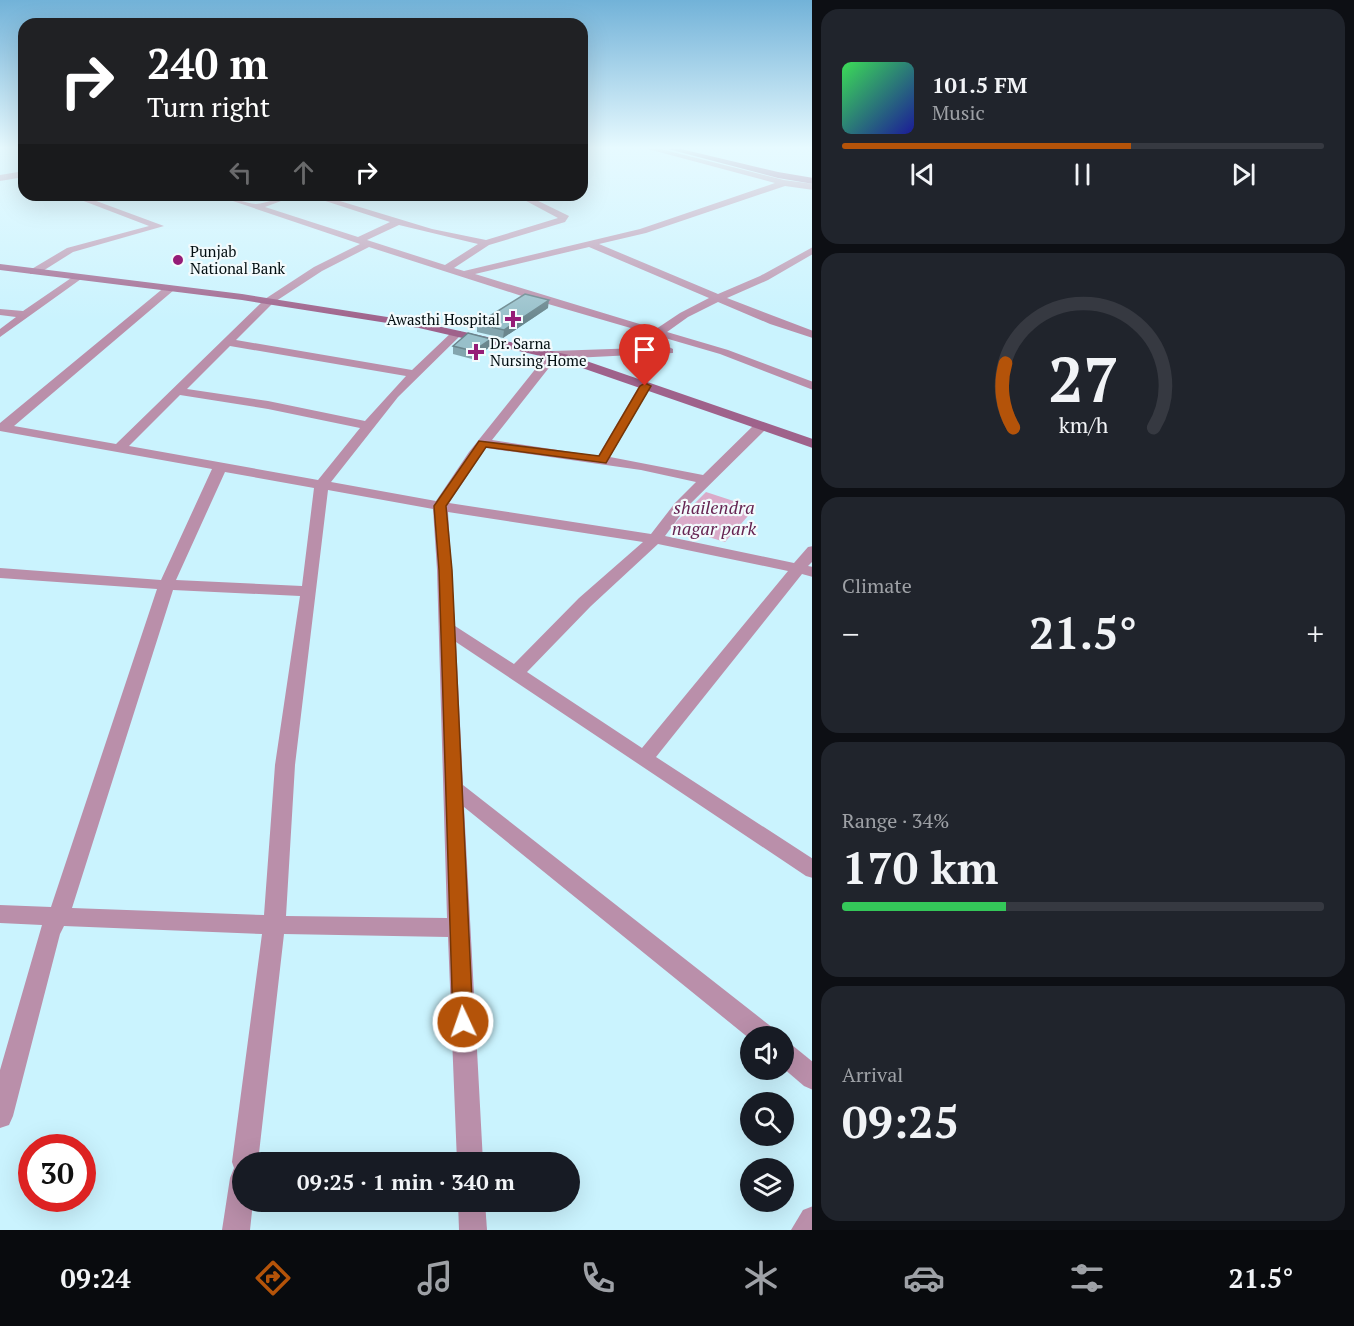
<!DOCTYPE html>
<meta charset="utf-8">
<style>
body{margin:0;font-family:"PT Serif",serif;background:#20242c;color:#f1f3f6;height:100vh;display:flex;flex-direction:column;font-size:22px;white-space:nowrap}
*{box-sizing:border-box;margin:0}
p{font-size:20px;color:#9ea1a6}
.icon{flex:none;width:33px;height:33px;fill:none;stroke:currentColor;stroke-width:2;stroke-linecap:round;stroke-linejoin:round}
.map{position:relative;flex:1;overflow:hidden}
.sheet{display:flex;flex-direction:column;gap:9px;padding:9px;background:#0d0f14;width:542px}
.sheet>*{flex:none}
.top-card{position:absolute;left:18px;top:18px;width:570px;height:183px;border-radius:18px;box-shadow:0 6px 24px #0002;background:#202124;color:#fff;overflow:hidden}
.buttons{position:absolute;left:740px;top:1026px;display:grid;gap:12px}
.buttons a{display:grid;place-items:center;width:54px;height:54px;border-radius:50%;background:#171b24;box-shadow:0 6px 24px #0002;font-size:30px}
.speed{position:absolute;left:18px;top:1134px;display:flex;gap:12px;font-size:30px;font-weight:700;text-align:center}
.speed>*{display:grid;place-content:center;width:78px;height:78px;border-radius:50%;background:#171b24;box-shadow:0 6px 24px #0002;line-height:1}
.speed .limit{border:9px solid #d22;background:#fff;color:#111}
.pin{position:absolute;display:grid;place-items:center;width:51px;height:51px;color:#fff;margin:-62px -26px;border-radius:50% 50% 50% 0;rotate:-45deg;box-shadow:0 0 6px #0007}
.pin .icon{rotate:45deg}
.me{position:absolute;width:66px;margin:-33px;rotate:357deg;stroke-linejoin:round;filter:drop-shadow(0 0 4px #0008)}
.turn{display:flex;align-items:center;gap:21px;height:126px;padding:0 30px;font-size:27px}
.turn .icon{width:78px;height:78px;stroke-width:2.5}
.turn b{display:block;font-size:42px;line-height:51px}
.lanes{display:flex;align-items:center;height:57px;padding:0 30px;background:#0003;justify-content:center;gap:30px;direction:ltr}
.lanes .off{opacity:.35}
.big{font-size:45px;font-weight:700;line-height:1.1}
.sheet .widget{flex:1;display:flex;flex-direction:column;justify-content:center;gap:9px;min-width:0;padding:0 21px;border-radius:18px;background:#20242c}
.sheet .dial{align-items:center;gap:0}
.dial svg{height:156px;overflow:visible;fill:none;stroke:#363941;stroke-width:7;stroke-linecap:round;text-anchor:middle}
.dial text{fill:#f1f3f6;stroke:none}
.song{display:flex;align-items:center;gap:18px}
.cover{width:72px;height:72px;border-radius:9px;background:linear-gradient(135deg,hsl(130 70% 55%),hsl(240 70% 35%))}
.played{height:6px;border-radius:3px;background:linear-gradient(90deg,#b45309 60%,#363941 60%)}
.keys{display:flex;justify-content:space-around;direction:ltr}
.heat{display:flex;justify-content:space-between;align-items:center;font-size:33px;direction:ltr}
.charge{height:9px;border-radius:4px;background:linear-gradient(90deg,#34c759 34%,#363941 0)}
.trip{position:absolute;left:232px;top:1152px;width:348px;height:60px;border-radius:30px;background:#171b24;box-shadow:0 6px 24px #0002;font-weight:700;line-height:60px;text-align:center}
.tabs{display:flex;height:96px;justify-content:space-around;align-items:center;background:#090b0e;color:#9ea1a6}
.tabs .icon{width:42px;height:42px}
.tabs .selected{color:#b45309}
.tabs b{font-size:27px;color:#f1f3f6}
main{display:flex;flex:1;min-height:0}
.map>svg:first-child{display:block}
</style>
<main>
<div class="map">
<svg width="813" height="1230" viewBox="0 0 813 1230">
<rect width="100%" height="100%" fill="#caf3fe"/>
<polygon fill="#daabc9" points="706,492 755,508 725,542 672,526"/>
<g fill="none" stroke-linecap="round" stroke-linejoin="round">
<g fill="#ba8faa" fill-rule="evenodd">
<polygon points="19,149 24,149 24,151 20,151"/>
<path d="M648,149H661L784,180L813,184V190L785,186L646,233L599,244L718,294L760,276L813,247V254L768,280L727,298L813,331V338L770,324L718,302L688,317L667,332L728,350L813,382V390L720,354L531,299L369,247L322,271L273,303L236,340L412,370L453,331H461V335L398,397L331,482L436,501L469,452L549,352L553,351L559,355L492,440L598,456L639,386L645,382L651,386L610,457L703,475L756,423H766L768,426L766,429L685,509L665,536L794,563L808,547L813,546V561L808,566L813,567V577L802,574L656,757L813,859V878L806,876L456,642L463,785L773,1028L776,1036H750V1039L464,807L483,1162H457L448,937L284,934L258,1162H243V1202H253L250,1230H222L230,1178L234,1168L232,1162L262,934L64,926L60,934L13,1116L9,1125L0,1128V1070L42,925L0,923V905L51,907L157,589L0,578V568L161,580L212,469L0,431V423L166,286H174V290L14,426L116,444L265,299L314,267L360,244L215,195C231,195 245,204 256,204C267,204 281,195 297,195L265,207L358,237L390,222L307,195H320L432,229L486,240L558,218L515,195H526L569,216L565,222L489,245L454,268L464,271L640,229L775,183ZM399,225L478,244L445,265L367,240ZM589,247L709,298L680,313L656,329L475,274ZM230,346L406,376L365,421L268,401L187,389ZM180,395L268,409L360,428L318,480L129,446ZM486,448L641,470L696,482L675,503L651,534L449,503ZM225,472L314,488L302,586L176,580ZM328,490L433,509L437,570L447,918L286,916L295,765ZM448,512L643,542L579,598L514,664L455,626ZM658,544L788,571L642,748L527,672L591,606ZM173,590L300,596L275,765L264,915L72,908Z"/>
<polygon points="24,171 24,177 0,181 0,175"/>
<polygon points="68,195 80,195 164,226 73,252 38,274 30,274 30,270 67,248 149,226"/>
<polygon points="77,274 82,277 81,279 0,337 0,329 16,317 0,315 0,309 23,311"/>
<polygon points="783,1042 792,1045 813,1062 813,1090 804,1086 783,1068"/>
<polygon points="458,1202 485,1202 487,1230 459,1230"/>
<polygon points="813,1206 813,1230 791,1230 803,1210"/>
</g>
<polygon fill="#ba8faa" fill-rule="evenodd" points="669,347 673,349 673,353 553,359 547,355 553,351"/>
<g fill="#9f628b" fill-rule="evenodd">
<polygon points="668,149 681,149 778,172 813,178 813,184 778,178"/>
<polygon points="0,264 242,294 419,322 569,355 813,439 813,448 562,361 419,328 242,300 0,270"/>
</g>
</g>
<g fill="#83a5ae">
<polygon points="548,308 503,338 477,332 477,324"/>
<polygon points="453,346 490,347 472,359 453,354"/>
</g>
<g fill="#6a868d">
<polygon points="549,300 548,308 503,338 504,330"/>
<polygon points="491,339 490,347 472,359 473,351"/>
</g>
<g fill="#98c0ca" stroke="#6a868d" stroke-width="1.5">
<polygon points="525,294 549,300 504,330 477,324"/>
<polygon points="468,333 491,339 473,351 453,346"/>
</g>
<linearGradient id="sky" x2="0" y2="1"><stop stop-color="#72b2d8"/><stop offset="0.46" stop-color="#e7faff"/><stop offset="1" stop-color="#e7faff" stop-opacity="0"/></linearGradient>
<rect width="813" height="321" fill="url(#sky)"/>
<polygon fill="#b45309" stroke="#753606" stroke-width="1.5" points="645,383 651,386 606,463 486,447 446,506 452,570 473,1022 470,1028 463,1031 456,1028 453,1022 439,570 434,506 479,441 599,456 640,386"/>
<g fill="#951c77" stroke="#f2fafc" stroke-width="2">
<circle cx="178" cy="260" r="6"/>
<path d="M510 310h6v6h6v6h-6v6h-6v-6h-6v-6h6z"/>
<path d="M473 343h6v6h6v6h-6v6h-6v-6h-6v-6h6z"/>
</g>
<g text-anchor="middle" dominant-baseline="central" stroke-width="4.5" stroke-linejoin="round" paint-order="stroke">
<g font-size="15" fill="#020e11" stroke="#f2fafc" text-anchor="start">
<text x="190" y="251">Punjab<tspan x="190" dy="17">National Bank</tspan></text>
<text x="500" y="319" text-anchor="end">Awasthi Hospital</text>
<text x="490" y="343">Dr. Sarna<tspan x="490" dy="17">Nursing Home</tspan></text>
</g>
<g font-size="18" font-style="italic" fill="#652452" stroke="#f2fafc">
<text x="714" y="507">shailendra<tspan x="714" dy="21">nagar park</tspan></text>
</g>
</g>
</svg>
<div class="buttons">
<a><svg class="icon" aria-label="sound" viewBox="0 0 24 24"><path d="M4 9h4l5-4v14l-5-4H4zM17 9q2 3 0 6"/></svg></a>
<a><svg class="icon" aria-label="search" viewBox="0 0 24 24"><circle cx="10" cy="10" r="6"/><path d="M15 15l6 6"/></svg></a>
<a><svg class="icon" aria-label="layers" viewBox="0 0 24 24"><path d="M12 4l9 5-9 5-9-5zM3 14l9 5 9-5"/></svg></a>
</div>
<div class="speed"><div class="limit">30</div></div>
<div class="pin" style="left:645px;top:386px;background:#d93025"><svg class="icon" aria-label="arrive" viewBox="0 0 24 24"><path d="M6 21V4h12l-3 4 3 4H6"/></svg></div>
<svg class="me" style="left:463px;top:1022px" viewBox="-20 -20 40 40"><circle r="17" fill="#b45309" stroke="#fff" stroke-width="3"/><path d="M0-11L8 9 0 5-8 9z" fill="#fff"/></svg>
<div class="trip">09:25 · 1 min · 340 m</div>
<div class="top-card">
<div class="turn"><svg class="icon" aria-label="right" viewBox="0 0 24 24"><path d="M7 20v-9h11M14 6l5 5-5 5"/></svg><div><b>240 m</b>Turn right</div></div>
<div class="lanes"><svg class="icon off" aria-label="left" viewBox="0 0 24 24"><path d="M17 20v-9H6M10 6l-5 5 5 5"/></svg><svg class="icon off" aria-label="ahead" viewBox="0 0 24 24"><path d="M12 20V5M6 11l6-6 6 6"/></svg><svg class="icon" aria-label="right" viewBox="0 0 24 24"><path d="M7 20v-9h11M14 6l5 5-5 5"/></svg></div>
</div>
</div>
<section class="sheet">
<div class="widget">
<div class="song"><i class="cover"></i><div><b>101.5 FM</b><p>Music</p></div></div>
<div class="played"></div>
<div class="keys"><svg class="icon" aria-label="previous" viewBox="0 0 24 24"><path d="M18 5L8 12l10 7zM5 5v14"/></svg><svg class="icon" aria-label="pause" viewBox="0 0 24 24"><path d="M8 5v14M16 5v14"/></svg><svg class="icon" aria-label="next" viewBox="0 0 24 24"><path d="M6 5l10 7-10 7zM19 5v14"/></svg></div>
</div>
<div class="widget dial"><svg viewBox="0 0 100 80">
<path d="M14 69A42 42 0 1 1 86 69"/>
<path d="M14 69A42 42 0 0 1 10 36" stroke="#b45309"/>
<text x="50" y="56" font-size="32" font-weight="700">27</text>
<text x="50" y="72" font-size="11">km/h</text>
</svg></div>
<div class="widget"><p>Climate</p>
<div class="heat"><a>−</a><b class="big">21.5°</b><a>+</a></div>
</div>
<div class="widget"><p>Range · 34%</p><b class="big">170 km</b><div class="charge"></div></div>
<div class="widget"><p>Arrival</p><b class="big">09:25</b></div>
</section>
</main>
<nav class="tabs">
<b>09:24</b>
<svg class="icon selected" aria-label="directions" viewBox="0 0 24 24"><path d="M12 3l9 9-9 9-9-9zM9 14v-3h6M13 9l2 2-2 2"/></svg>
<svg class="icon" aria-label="music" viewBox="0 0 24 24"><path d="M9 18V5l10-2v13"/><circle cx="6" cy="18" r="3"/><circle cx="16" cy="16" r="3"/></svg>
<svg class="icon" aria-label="phone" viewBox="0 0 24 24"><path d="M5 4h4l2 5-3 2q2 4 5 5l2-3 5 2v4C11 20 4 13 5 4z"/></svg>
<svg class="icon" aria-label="climate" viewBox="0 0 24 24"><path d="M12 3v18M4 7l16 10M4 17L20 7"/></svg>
<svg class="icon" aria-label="car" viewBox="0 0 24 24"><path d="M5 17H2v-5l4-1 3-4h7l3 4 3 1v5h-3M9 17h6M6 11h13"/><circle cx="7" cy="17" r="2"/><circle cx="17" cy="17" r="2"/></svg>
<svg class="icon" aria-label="filters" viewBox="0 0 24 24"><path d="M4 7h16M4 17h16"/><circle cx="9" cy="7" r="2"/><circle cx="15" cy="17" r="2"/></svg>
<b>21.5°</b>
</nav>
